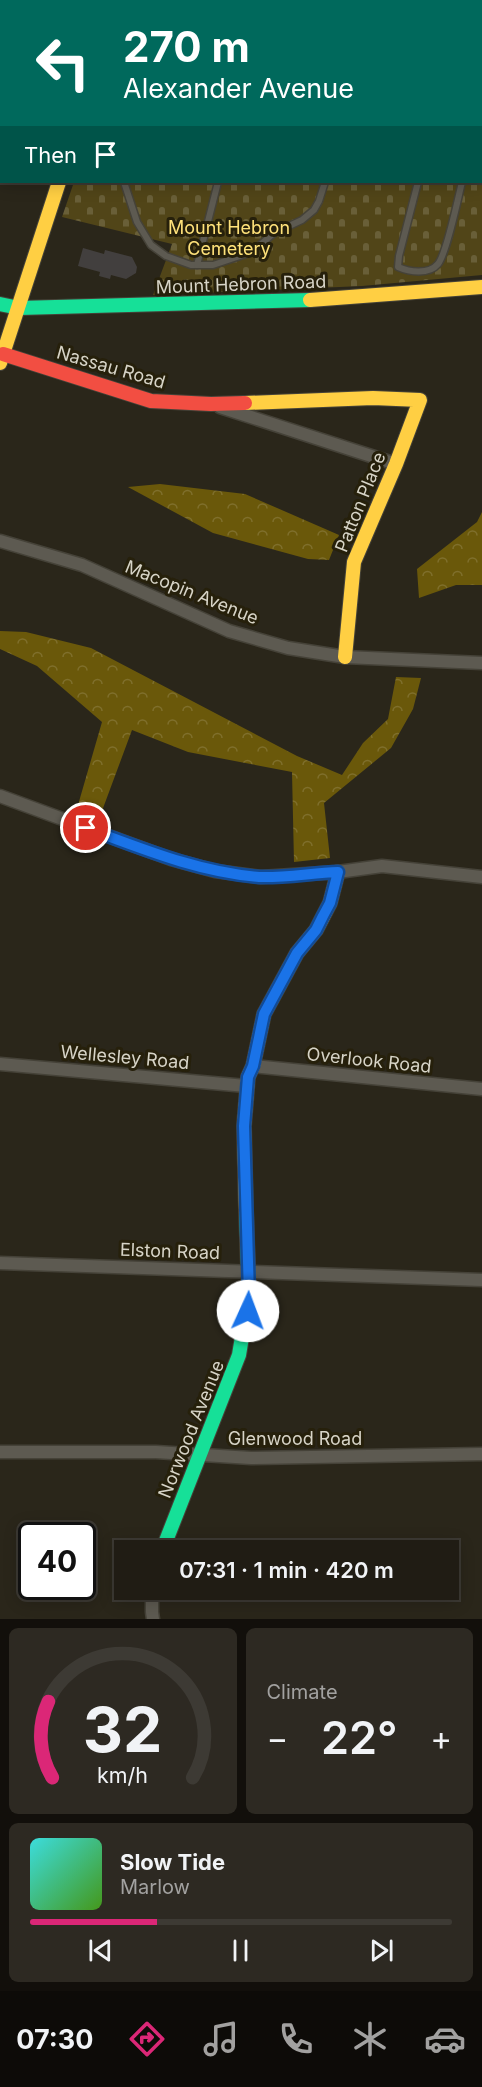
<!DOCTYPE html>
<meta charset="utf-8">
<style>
body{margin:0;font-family:Inter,sans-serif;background:#2d2922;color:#f1f3f6;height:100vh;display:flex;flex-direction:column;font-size:22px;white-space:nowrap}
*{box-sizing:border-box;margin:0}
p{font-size:20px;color:#a2a1a0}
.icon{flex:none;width:33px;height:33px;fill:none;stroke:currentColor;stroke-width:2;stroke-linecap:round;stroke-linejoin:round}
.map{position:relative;height:1619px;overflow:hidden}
.side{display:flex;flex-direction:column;gap:9px;padding:9px;background:#120f0b;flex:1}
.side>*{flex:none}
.banner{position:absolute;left:0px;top:0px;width:483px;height:183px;box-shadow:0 3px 15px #0003,0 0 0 2px #3d3a34;background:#00695c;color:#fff;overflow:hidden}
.speed{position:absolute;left:18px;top:1522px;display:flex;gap:12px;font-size:30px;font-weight:700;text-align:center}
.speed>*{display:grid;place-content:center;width:78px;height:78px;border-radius:50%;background:#201c14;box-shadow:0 3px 15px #0003,0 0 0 2px #3d3a34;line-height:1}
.speed .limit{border:3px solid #111;border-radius:9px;background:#fff;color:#111}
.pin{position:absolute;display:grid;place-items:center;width:51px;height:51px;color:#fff;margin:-26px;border:3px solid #fff;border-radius:50%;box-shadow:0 2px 6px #0007}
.me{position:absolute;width:66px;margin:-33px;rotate:2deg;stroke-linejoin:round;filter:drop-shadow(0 0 4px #0008)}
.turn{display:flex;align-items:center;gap:21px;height:126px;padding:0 24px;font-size:27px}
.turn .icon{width:78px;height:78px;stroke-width:2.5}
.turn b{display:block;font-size:42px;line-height:51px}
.then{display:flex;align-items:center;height:57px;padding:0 24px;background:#0003;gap:12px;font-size:22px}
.big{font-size:45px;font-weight:600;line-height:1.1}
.side .card{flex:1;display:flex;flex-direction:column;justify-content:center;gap:9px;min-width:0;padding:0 21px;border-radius:9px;background:#2d2922}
.side .dial{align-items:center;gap:0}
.dial svg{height:156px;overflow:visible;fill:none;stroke:#3d3a34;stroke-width:7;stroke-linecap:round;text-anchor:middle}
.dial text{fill:#f1f3f6;stroke:none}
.song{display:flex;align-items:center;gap:18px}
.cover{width:72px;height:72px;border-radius:9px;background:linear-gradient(135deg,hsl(180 70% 55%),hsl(100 70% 35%))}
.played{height:6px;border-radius:3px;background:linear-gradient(90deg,#db2777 30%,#3d3a34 30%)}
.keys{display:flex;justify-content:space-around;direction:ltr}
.heat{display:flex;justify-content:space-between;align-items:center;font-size:33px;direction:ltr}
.side .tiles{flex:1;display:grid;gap:9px;grid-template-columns:1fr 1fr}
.card:last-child{grid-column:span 2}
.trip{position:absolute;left:114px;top:1540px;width:345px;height:60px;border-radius:0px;background:#201c14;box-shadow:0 3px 15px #0003,0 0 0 2px #3d3a34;font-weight:600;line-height:60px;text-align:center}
.tabs{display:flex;height:96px;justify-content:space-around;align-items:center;background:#0d0b08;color:#a2a1a0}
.tabs .icon{width:42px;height:42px}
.tabs .on{color:#db2777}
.tabs b{font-size:27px;color:#f1f3f6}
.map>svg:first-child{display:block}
</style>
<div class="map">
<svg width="482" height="1619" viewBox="0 0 482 1619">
<defs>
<pattern id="forest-crowns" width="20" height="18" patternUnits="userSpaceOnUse" patternTransform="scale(1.5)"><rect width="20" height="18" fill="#6a580a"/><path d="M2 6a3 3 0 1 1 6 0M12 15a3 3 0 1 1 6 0" fill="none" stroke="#7f6f2c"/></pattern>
<pattern id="cemetery-stones" width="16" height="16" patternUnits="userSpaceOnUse" patternTransform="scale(1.5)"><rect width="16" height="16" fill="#514518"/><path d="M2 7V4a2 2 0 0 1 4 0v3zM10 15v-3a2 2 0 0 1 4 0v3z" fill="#695f38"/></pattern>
</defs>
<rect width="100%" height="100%" fill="#2a261a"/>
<g fill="url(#forest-crowns)">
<polygon points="160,484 245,494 339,535 329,560 308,559 213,533 128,487"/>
<polygon points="482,512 482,585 456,585 419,598 417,569 477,522"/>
<polygon points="0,631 26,632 91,648 297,756 342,775 363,743 388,719 396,677 421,678 413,709 391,748 324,803 330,858 294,862 292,772 188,752 132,730 99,819 76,812 102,722 37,666 0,649"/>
</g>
<polygon fill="url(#cemetery-stones)" points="132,0 482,0 482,275 362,286 153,295 172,244 62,217 74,182 482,182 482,2 131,1"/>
<polygon fill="#423f3e" points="83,248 104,254 105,250 132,257 137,267 136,273 126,279 111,275 110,279 99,276 100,272 78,266"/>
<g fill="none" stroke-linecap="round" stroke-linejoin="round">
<g stroke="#454238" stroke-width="9">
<g id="lane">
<polyline points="369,0 369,2"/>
<polyline points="429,0 433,2"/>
<polyline points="180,2 181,0"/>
<polyline points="265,2 265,0"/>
<polyline points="388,2 390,0"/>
<polyline points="482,25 482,26"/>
<polyline points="482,44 482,43"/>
<polyline points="482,109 482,107"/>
<polyline points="124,182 137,222 151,245 166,256 191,265 213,265 252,252 274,233 302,220 314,210 319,201 325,182"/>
<path d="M418,182L399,256L398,267C409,272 429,275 438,264C447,253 458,198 462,182"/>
<polyline points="197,265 218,182"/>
</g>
</g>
<g stroke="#454238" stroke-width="15">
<g id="street">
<polyline points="0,60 2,60"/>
<polyline points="220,407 396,464"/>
<polyline points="0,541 82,565 229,631 288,648 345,657 482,663"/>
<polyline points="0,796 171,859 215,871 261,877 338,872 382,866 482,877"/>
<polyline points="0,1064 246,1086"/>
<polyline points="253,1066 482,1089"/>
<polyline points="0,1263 482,1280"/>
<polyline points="0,1452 156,1452 251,1458 482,1454"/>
<polyline points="152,1590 152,1612 153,1619"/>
</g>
</g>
<g stroke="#454238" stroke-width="16">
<g id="fast">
<polyline points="117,0 117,2"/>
<polyline points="0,304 19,308 310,300"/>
<polyline points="162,1551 239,1355 249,1295 246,1210"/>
</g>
</g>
<g stroke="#454238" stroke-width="16">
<g id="slow">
<polyline points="310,300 482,287"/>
<polyline points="0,363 59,182"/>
<polyline points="245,403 373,398 420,400 396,464 354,562 345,657"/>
<polyline points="246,1210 244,1126 248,1077 253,1066 264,1014 297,953 316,930 330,903 338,872"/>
</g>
</g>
<g stroke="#454238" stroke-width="16">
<polyline id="jam" points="3,354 151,401 211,404 245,403"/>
</g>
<use href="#lane" stroke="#5d5a51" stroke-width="6"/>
<use href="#street" stroke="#5d5a51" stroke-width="12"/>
<use href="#fast" stroke="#16e098" stroke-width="14"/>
<use href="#slow" stroke="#ffcf43" stroke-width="14"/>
<use href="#jam" stroke="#f24e42" stroke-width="14"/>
</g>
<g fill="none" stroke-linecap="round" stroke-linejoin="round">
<g stroke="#114b97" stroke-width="15">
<path id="route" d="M86,828C143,849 198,872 259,877C284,878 312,873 338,872L330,903L323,916L316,930L297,953L264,1014L253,1066L248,1077L244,1126L249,1295L248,1311"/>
</g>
<use href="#route" stroke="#1a73e8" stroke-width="10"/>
</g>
<g text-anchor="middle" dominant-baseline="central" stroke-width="6" stroke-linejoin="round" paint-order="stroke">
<g font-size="18" fill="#ffe27a" stroke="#26200b">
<text x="229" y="227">Mount Hebron<tspan x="229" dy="21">Cemetery</tspan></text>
</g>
<g font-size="18" fill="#d7d4c7" stroke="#26200b">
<text transform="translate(241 284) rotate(-2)">Mount Hebron Road</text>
<text transform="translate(111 367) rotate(16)">Nassau Road</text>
<text transform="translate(360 502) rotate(-68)">Patton Place</text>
<text transform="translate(192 592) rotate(22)">Macopin Avenue</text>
<text transform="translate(125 1057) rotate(5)">Wellesley Road</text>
<text transform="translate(369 1060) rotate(6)">Overlook Road</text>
<text transform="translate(170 1251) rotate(2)">Elston Road</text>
<text transform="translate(191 1429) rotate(-68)">Norwood Avenue</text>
<text x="295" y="1438">Glenwood Road</text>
</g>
</g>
</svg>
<div class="speed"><div class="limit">40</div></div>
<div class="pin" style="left:86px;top:828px;background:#d93025"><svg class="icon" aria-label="arrive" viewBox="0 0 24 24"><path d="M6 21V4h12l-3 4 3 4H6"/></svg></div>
<svg class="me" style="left:248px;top:1311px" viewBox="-20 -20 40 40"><circle r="19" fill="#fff"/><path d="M0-13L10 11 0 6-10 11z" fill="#1a73e8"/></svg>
<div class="trip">07:31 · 1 min · 420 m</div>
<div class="banner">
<div class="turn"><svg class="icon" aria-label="left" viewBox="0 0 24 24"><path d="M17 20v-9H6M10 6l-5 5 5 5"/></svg><div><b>270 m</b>Alexander Avenue</div></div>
<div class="then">Then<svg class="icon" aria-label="arrive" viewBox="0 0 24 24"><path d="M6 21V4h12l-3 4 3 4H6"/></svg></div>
</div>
</div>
<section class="side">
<div class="tiles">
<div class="card dial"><svg viewBox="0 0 100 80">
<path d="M14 69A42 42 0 1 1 86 69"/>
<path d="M14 69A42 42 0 0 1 12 30" stroke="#db2777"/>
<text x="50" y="56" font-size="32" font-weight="700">32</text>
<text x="50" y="72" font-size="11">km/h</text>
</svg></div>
<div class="card"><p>Climate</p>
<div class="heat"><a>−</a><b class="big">22°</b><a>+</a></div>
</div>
<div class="card">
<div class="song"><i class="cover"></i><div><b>Slow Tide</b><p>Marlow</p></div></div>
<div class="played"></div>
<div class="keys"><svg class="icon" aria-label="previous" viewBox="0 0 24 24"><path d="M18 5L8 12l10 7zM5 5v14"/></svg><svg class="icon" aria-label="pause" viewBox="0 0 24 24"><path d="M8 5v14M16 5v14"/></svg><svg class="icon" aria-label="next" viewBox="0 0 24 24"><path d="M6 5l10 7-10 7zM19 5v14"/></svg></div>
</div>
</div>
</section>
<nav class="tabs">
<b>07:30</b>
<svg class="icon on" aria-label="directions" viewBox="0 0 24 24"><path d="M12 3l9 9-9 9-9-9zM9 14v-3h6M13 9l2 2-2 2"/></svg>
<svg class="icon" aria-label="music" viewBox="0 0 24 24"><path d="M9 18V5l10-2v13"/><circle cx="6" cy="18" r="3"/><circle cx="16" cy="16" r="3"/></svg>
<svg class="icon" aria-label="phone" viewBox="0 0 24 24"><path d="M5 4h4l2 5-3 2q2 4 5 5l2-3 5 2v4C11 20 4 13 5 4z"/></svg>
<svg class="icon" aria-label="climate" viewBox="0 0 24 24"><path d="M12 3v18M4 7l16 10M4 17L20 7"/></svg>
<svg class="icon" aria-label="car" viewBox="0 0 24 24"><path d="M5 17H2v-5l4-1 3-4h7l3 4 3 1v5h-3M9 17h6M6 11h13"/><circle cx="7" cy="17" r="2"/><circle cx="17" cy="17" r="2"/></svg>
</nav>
